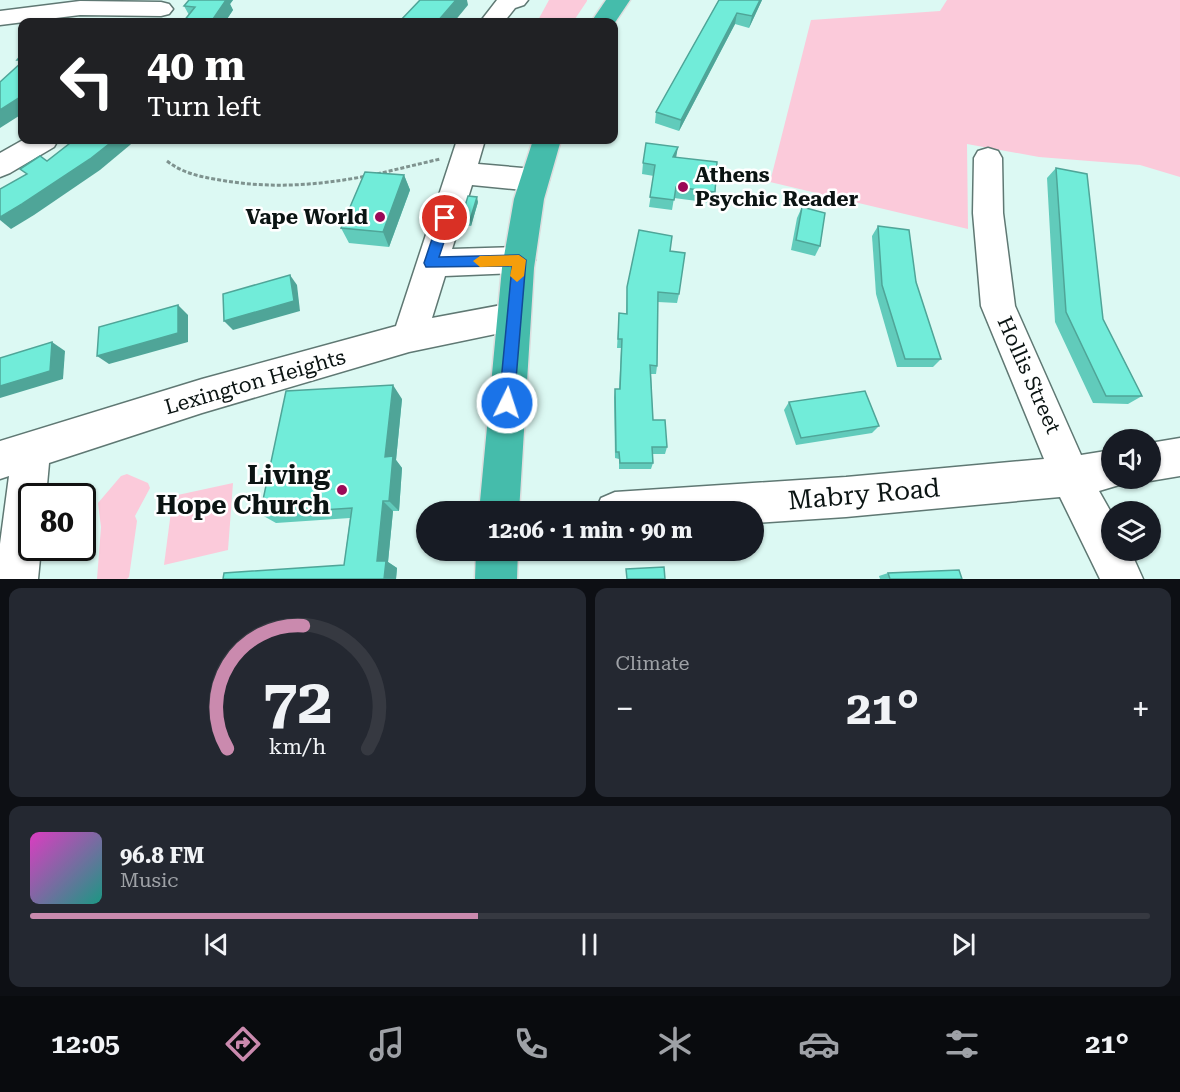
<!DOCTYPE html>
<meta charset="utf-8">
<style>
body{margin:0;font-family:"Roboto Serif",serif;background:#242831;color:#f1f3f6;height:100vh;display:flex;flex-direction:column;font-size:22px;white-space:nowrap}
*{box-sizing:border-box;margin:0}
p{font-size:20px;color:#9ea1a6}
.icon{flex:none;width:33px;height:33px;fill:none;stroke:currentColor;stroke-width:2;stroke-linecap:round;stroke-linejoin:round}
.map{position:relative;height:579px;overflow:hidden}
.panel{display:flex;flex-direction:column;gap:9px;padding:9px;background:#0d0f14;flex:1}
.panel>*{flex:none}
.guide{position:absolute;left:18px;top:18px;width:600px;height:126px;border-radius:12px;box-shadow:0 2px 4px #0004;background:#202124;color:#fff;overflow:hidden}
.controls{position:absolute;left:1101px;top:429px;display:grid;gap:12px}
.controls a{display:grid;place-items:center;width:60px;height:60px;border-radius:50%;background:#171b24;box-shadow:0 2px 4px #0004;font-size:30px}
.speed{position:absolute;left:18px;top:483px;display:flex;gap:12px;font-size:30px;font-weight:700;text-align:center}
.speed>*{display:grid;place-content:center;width:78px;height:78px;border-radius:50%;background:#171b24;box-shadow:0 2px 4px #0004;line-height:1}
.speed .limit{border:3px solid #111;border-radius:9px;background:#fff;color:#111}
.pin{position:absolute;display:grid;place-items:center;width:51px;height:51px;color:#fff;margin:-26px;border:3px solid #fff;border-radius:50%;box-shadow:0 2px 6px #0007}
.me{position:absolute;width:66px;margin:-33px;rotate:4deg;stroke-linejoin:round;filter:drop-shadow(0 0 4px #0008)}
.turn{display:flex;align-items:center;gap:21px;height:126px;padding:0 30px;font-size:27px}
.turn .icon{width:78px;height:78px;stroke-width:2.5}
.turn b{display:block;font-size:42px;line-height:51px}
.big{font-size:45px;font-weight:700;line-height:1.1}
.panel .card{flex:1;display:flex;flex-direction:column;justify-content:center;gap:9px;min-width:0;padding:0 21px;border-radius:12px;background:#242831}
.panel .dial{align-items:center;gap:0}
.dial svg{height:156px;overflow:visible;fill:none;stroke:#363941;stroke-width:7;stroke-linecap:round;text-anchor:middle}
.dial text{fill:#f1f3f6;stroke:none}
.song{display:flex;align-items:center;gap:18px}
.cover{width:72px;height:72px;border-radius:9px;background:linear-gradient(135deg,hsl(310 70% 55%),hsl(170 70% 35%))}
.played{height:6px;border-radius:3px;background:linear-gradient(90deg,#ca8aae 40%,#363941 40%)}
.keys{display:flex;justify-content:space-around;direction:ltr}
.heat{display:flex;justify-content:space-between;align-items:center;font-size:33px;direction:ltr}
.panel .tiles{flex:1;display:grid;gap:9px;grid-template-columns:1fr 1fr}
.card:last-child{grid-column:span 2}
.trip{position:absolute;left:416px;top:501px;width:348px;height:60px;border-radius:30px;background:#171b24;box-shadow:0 2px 4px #0004;font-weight:700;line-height:60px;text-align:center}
.menu{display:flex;height:96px;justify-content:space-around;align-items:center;background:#090b0e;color:#9ea1a6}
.menu .icon{width:42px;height:42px}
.menu .selected{color:#ca8aae}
.menu b{font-size:27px;color:#f1f3f6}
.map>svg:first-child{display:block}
</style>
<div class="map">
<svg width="1180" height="579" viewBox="0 0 1180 579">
<rect width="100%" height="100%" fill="#dcf9f3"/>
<g fill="#fbcada">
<polygon points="549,0 587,0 587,1 573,22 537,22"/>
<polygon points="947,0 1180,0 1180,177 1140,165 1039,157 967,144 968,229 770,182 811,20 940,11"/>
<polygon points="127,474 148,483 150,488 135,516 137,521 129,577 127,579 97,579 101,527 98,503 121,476"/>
<polygon points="233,483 228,550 164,565 173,496"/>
</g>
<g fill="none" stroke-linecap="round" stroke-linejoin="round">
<g stroke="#5f7873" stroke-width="3">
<g id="minor">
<polygon points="497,0 528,0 524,5 515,8 504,22 480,22"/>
<polygon points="80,1 161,2 169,4 173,9 169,14 161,16 80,15 0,25 0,11"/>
<polygon points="23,140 58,140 54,147 10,173 0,177 0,153"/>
<polygon points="457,140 485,140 478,164 534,169 544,172 549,180 544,188 534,191 472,185 452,249 519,247 530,251 535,260 530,269 519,273 445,276 432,318 512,303 524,308 529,318 524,328 409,352 202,413 49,463 46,496 32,496 32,548 41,548 38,579 0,579 0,544 9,476 0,479 0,441 202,379 396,326"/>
<polygon points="988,148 998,151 1002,158 1003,213 1015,306 1081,455 1112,450 1112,478 1128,478 1126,483 1099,491 1112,514 1112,550 1130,550 1143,579 1100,579 1060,497 846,517 753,523 753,512 595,512 601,498 615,492 846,477 1044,459 981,306 973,213 974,158 978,151"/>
<polygon points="1180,438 1180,476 1150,481 1144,478 1150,478 1150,443"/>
</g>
</g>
<g stroke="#dddede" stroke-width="3">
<g id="highway">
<polygon points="606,0 630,0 614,24 591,22"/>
<polygon points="533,140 561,140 544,199 534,268 519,512 479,512 502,268 514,199"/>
<polygon points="476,550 518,550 517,579 475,579"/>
</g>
</g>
<g stroke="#7f938f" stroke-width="3" stroke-dasharray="4 2" stroke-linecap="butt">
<path d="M167,161C181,172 197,176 214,179C267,189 314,186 367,176"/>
<polyline points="377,174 440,159"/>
</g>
<use href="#minor" fill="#fff" fill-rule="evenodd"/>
<use href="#highway" fill="#45bcab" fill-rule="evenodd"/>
</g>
<g fill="#61cbbb">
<polygon points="189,0 233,0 230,4 233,10 225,22 183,22 189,15 184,6"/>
<polygon points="719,0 762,0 749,28 735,24 679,131 655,123 656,112"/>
<polygon points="676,157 715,192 712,203 674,198 672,210 649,207 654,176 642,174 643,163"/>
<polygon points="1056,168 1103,319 1142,396 1128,404 1093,403 1055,322 1047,178"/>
<polygon points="404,175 410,190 389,247 349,243 341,228"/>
<polygon points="478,202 471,226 462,225 461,219"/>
<polygon points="802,207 820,246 815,256 791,250 797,218"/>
<polygon points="878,226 916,282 941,359 933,367 897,367 876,294 872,236"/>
<polygon points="627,287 679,294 677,303 658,302 657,366 656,374 651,374 653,420 667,447 665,454 653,454 653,463 651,469 619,469 619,459 615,458 614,397 615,389 619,389 621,348 617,348 619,313 626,314"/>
<polygon points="402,399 396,460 402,468 399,511 393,511 388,562 397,568 396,579 223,579 344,565 350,518 276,523 260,514"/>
<polygon points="789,402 879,426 872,433 796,445 784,410"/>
<polygon points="888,573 962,579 880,579 879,576"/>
</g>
<g fill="#4fa598">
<polygon points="221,0 233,0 230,4 233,10 225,22 211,22"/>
<polygon points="456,0 467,0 468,5 454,22 437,22"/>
<polygon points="760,0 762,0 749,28 752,16"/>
<polygon points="737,13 735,24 679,131 681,120"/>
<polygon points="22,96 22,114 0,128 0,110"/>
<polygon points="114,140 135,140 130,145 100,170 34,215 11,229 0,220 0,217"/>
<polygon points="678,147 676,158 673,157"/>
<polygon points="404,175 410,190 389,247 383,232"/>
<polygon points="477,197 478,202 471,226 470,220"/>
<polygon points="290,275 297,285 300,311 233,330 224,321"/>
<polygon points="178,305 188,315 188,342 109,364 97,356"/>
<polygon points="52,342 65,351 63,379 0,398 0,386"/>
<polygon points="393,385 402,399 396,460 402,468 399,511 389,501 385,457"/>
<polygon points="383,501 393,511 388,562 397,568 396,579 384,579 377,561"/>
</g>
<g fill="#71ecd9" stroke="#4fa598" stroke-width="1.5">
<polygon points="189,0 226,0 211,22 183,22 195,7 184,6"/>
<polygon points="420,0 456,0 437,22 399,22"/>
<polygon points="719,0 760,0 752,16 737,13 681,120 656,112"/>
<polygon points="22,54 22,60 17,60"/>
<polygon points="22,62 22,96 0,110 0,82"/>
<polygon points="74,140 114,140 90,159 22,204 0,217 0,189 27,174 20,169 40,156 47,161"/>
<polygon points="646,143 678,147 673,157 717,162 715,192 676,187 674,200 650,197 655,165 643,163"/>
<polygon points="1056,168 1087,174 1103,319 1142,396 1106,396 1066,312"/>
<polygon points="365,172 404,175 383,232 341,228"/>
<polygon points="468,196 477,197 470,220 461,219"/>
<polygon points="802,207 825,213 820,246 796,240"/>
<polygon points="878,226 909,230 916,282 941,359 905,359 882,285"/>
<polygon points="639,230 672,236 670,251 685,253 679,294 658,292 657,366 650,365 653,420 665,420 667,447 652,447 653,463 620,463 619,452 616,452 615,389 620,389 622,339 618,339 619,313 627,314 627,287"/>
<polygon points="290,275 294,301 224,321 223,294"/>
<polygon points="178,305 178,333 97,356 99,327"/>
<polygon points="52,342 50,371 0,386 0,358"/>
<polygon points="393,385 385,457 393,456 389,501 383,501 377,561 386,561 384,579 223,579 224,573 344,565 352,508 260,514 286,391"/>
<polygon points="865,391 879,426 801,438 789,402"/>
<polygon points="664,567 665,579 627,579 626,569"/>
<polygon points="959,570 962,579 890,579 888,573"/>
</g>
<polygon fill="#1a73e8" stroke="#114b97" stroke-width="1.5" points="445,213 452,218 439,257 519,255 526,260 514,403 512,408 507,410 501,408 499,403 512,266 426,267 424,263 439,218"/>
<polygon fill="#f59e0b" points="519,255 526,260 524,276 517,282 510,276 512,266 480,267 473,261 480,256"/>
<g fill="#9b0957" stroke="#fff" stroke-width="2">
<circle cx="683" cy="187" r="6"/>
<circle cx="380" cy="217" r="6"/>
<circle cx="342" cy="490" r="6"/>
</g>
<g text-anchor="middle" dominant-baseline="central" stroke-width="5" stroke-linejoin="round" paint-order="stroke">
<g font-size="21" font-weight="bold" fill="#0b1413" stroke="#fff" text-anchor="start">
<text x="695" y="175">Athens<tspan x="695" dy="24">Psychic Reader</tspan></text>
<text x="368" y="217" text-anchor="end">Vape World</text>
</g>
<g font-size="21" fill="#0b1413" stroke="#fff">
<text transform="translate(1029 375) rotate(66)">Hollis Street</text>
<text transform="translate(255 382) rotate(-16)">Lexington Heights</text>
</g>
<g font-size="26" font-weight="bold" fill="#0b1413" stroke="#fff" text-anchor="end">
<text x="330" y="475">Living<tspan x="330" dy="30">Hope Church</tspan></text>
</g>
<g font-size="26" fill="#0b1413" stroke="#fff">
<text transform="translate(864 494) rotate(-5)">Mabry Road</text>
</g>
</g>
</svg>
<div class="controls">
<a><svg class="icon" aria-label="sound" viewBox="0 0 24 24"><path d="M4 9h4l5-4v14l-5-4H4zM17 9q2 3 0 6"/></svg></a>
<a><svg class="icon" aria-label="layers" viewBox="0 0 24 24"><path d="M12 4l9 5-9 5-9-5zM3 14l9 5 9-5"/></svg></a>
</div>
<div class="speed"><div class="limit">80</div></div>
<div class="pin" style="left:445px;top:218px;background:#d93025"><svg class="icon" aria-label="arrive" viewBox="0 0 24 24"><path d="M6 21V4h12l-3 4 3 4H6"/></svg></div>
<svg class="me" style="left:507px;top:403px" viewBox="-20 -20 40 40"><circle r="17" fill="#1a73e8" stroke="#fff" stroke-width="3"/><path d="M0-11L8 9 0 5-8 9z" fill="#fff"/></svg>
<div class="trip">12:06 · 1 min · 90 m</div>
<div class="guide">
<div class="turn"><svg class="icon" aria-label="left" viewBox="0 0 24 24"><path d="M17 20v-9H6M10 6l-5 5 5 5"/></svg><div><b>40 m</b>Turn left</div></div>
</div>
</div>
<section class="panel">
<div class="tiles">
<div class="card dial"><svg viewBox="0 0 100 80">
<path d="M14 69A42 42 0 1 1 86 69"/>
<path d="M14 69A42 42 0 0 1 53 6" stroke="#ca8aae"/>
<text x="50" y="56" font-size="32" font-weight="700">72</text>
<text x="50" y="72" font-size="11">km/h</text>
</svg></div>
<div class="card"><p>Climate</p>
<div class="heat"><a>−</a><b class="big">21°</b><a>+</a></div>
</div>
<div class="card">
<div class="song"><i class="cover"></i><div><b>96.8 FM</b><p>Music</p></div></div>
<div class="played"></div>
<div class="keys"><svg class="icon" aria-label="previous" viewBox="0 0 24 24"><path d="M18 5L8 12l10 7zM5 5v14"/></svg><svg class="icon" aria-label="pause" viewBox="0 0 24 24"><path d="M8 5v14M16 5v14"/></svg><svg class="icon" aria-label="next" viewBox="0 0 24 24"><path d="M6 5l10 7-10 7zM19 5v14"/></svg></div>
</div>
</div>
</section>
<nav class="menu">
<b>12:05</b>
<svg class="icon selected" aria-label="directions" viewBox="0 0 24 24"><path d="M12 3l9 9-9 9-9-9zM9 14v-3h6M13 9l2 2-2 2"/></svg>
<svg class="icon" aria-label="music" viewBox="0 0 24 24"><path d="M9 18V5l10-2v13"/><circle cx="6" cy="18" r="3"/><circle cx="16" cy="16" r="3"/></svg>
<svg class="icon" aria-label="phone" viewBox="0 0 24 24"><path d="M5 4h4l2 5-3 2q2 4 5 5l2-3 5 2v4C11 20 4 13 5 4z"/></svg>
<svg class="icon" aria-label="climate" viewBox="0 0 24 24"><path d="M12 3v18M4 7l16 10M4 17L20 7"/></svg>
<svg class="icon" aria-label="car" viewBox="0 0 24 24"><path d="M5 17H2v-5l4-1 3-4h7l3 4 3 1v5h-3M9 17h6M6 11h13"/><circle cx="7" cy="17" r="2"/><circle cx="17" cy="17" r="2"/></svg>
<svg class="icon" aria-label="filters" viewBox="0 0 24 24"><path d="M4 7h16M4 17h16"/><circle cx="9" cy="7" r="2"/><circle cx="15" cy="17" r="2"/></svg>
<b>21°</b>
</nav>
